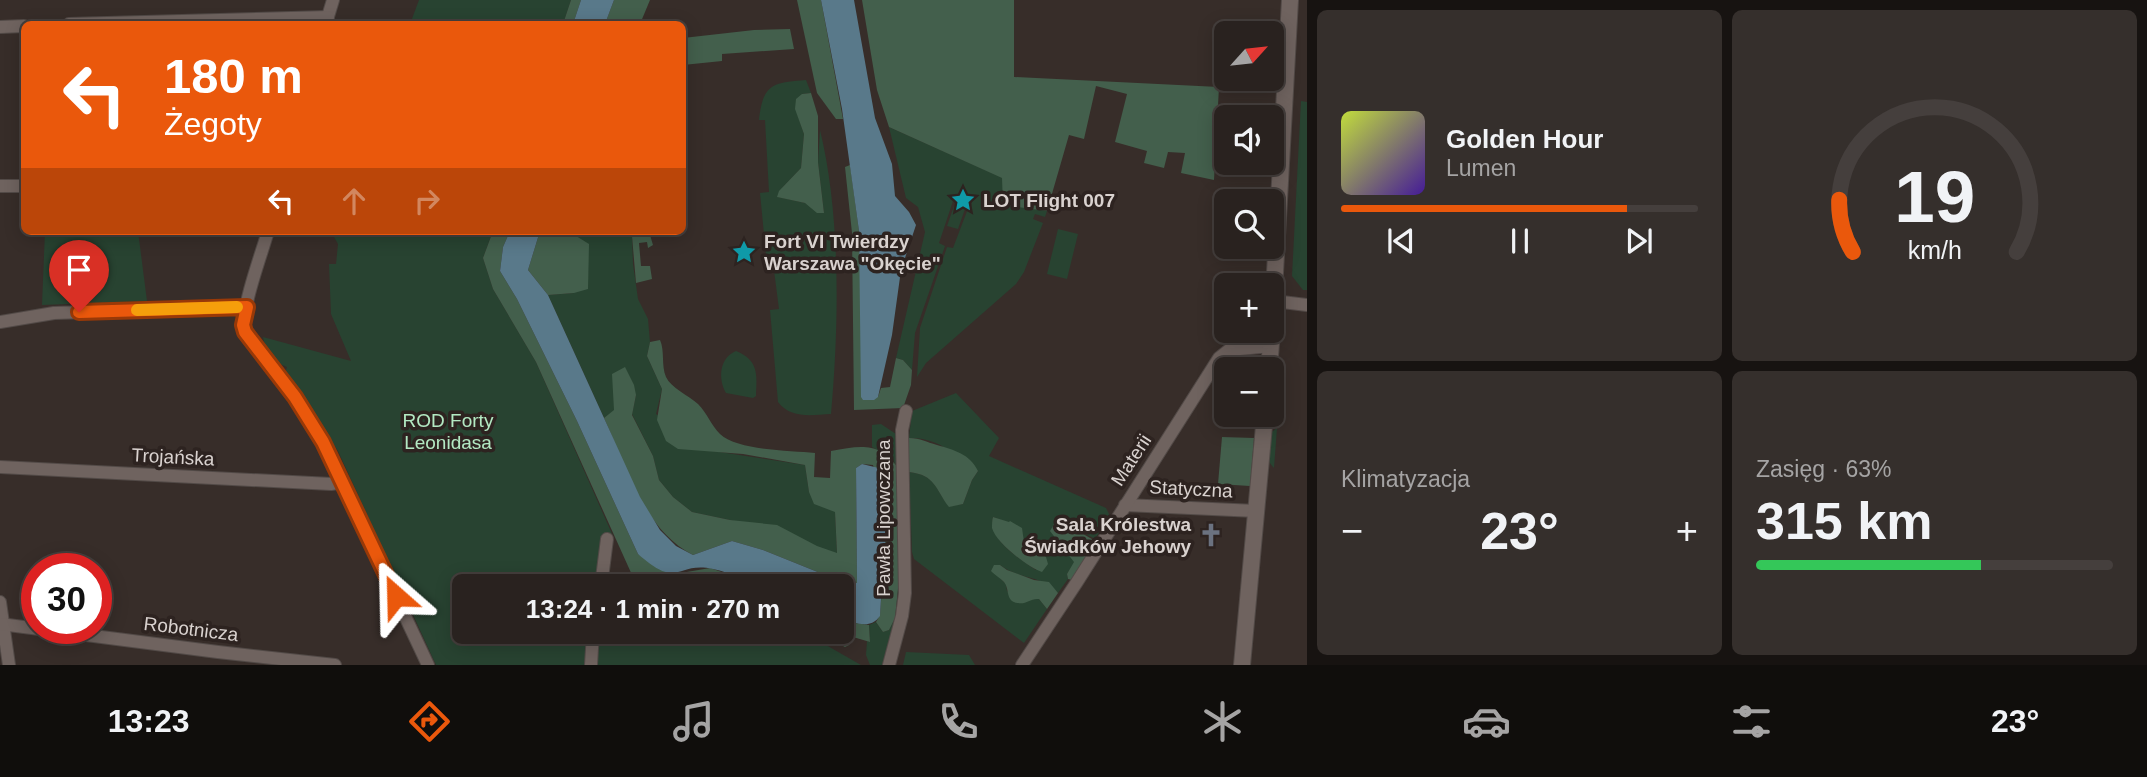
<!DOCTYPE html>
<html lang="pl">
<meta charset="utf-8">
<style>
body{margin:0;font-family:Arial,sans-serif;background:#352f2c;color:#f1f3f6;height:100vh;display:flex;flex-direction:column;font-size:26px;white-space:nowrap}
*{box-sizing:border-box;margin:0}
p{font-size:23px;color:#a5a4a4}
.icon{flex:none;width:38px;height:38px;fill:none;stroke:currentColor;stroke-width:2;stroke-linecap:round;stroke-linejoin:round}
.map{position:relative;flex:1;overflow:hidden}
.sheet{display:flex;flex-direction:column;gap:10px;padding:10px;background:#171311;width:840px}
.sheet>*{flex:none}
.top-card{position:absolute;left:21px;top:21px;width:665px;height:214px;border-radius:10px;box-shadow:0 4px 18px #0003,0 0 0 2px #453f3d;background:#ea580c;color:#fff;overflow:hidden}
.needle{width:46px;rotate:63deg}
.controls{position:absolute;left:1214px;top:21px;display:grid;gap:14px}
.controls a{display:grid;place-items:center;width:70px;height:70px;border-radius:10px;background:#29221f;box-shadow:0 4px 18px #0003,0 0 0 2px #453f3d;font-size:35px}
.speed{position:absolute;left:21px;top:553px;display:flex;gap:14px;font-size:35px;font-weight:700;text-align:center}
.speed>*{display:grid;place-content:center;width:91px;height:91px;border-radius:50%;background:#29221f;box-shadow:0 4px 18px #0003,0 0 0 2px #453f3d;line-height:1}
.speed .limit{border:10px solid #d22;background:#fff;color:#111}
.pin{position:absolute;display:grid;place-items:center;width:60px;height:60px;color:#fff;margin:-72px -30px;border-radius:50% 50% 50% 0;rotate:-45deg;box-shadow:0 0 7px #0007}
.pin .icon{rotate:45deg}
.me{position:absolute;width:77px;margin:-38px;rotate:335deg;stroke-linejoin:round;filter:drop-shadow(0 0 5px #0008)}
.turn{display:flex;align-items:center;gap:24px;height:147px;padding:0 28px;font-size:32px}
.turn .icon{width:91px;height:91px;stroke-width:2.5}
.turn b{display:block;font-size:49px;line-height:60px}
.lanes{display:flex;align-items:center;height:66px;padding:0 28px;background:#0003;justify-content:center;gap:35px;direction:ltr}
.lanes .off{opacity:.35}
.big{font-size:52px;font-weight:600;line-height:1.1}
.sheet .widget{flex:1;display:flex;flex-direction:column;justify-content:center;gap:10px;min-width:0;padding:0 24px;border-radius:10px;background:#352f2c}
.sheet .dial{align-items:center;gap:0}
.dial svg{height:182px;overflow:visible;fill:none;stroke:#453f3d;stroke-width:7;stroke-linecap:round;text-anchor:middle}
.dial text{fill:#f1f3f6;stroke:none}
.song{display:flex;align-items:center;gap:21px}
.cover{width:84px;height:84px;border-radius:10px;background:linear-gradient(135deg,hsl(70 70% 55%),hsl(260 70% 35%))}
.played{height:7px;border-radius:4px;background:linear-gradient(90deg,#ea580c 80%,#453f3d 80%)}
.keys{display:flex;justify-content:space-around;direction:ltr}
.heat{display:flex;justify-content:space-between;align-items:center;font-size:38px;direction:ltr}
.charge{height:10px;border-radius:5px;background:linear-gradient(90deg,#34c759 63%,#453f3d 0)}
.sheet .tiles{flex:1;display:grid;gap:10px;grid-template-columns:repeat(2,1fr)}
.trip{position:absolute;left:452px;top:574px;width:402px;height:70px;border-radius:10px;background:#29221f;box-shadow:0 4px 18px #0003,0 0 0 2px #453f3d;font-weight:600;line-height:70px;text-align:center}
.tabs{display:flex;height:112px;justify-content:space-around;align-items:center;background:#100e0c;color:#a5a4a4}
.tabs .icon{width:49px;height:49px}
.tabs .current{color:#ea580c}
.tabs b{font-size:32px;color:#f1f3f6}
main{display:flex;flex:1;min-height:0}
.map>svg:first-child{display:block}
</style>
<main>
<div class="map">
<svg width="1307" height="665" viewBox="0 0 1307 665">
<rect width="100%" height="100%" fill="#372d29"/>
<g fill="#284331" fill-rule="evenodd">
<polygon points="419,0 571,0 563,24 410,24"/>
<path d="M806,80L811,93L802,94L797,113L804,134L801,168L783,187L778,197L805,203L824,213L818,162L820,130C841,216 839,325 831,414C811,415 791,419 778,402L770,310L779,309L772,255H766L760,193L769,192L765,120H759C763,83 773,83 806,80Z"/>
<polygon points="1301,101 1307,102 1307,290 1303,290 1292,276"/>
<polygon points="889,127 1003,178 1047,211 1045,217 1035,214 1033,219 1043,223 1024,272 1016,284 926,363 917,377 920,328 947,247 953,248 969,206 971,207 972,202 952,195 950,199 953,201 939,243 945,246 915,333 912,370 903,360 896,358 925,232 918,207 906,198"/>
<polygon points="954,206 965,209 958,229 947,226"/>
<polygon points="1058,229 1078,234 1067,279 1047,274"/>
<polygon points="45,231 138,231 147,301 42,305"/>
<path d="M335,231H493L483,258L493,289L536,362L613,536L602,541L594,586H464V632H588L586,665H436L338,451L285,373L287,367C272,361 266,353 263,337L351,361L331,314L329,264H336L338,244L334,237Z"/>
<polygon points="568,231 639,231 639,236 632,236 633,264 638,299 648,319 650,342 647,356 662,389 656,414 713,451 805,465 809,492 835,511 837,554 730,520 692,512 673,497 659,480 653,456 632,414 636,395 614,399 614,411 604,418 548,295 574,293"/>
<path d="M736,351C759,360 757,375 756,396L753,398L726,393C718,379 719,358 736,351Z"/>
<path d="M956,393L999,438L989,456L1106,508L1110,516L1095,539L1058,519L1051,531L1075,562L1067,574L1068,579L1058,593C1042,575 1019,580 1000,565L1001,579L1006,584L1007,591L1023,603L1030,599H1039L1047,609L1024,643L914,559L912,552L909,472C936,475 935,489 949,506L963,504L972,480L978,471C957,455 937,437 909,438L912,411ZM993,517L1009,523L1024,542L1037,554L1039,551L1036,570C1019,558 989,541 993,517Z"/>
<polygon points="881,424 896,434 898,468 891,458 872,447 872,425"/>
<path d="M1277,428L1274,468C1264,459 1268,446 1269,434Z"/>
<polygon points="895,618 882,665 870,665 866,655 867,641 870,642 869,625 876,622 883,632 889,630"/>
<polygon points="599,632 810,632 826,645 861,665 597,665"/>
<polygon points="906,652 969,655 975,665 903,665"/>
</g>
<g fill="#435f4c">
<polygon points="571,0 581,0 573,24 563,24"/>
<polygon points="614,0 650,0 640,24 605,24"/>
<polygon points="797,0 821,0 843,119 836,119 817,93"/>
<polygon points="862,0 1014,0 1014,77 1219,87 1214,180 1181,173 1185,153 1168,152 1164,168 1144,163 1147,151 1115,142 1127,94 1096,86 1084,139 1069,135 1047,211 1003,205 1002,178 889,127 877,90"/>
<polygon points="790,29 794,49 722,54 722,61 683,65 683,38 754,30"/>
<polygon points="811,93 818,116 818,162 824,213 817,213 805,203 777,197 779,191 801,168 804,134 795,109 796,99 802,94"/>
<polygon points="850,165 859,231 861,310 878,397 881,388 890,387 896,358 903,360 912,370 911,385 903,408 854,410 852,233 845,167"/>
<polygon points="493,231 510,231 503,247 500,271 517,299 577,421 638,554 675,574 710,568 763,586 637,586 536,362 493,289 483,258"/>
<polygon points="540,231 568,231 589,244 588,289 574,293 548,295 528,270"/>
<polygon points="650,235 653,245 648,248 647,242 639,243 641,266 650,266 652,279 636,283 632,236"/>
<path d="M660,340C665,351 661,365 666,377C671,388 688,395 698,404C707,413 711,425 720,434C738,451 790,450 815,453L814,477L830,478L831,451C860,446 879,441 898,468L899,579L895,618L889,630L883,632L876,622L880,615L886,535L890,523L873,465L862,464L856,468L857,583L840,581L763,550L732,541L693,555C643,529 626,466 604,418L614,410L612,374L625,367L634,385L636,395L632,415L653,456L659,480L673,497L692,512L730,520L777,525L817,546L837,553L835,512L814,504L809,492L805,465L743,454L678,449L666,441L657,420L662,389L647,356L650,342Z"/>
<polygon points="1222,437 1254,438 1250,486 1218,484"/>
<path d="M909,438C921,438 926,442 937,445C954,450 970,454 978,471L972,480L963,504L949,507C935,489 936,475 909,472Z"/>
<path d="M993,517L1009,522L1010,521L1022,528L1024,542L1036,554L1039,550L1046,557L1048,564L1042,572C1029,568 996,543 992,528C992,525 992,520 993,517Z"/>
<polygon points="1057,519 1097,542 1072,580 1068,579 1067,574 1074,562 1050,531"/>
<path d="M994,565H1000L1007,570L1034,580L1049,582L1058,593L1047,609L1039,599C1030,598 1026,605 1018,603C1005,602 1010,589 1004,582C999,577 995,575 991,571Z"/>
<polygon points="842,618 855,623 869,625 870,642 853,637 849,645 845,647 816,632 842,632"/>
</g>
<g fill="#59798a">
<polygon points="581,0 614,0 605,24 573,24"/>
<polygon points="821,0 854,0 875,118 892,164 895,196 909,212 916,225 901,270 892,335 878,397 874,400 863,400 861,397 859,231 842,109"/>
<path d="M510,231H540L528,270L548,295L640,497L660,530L676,546L693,555L732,541L763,550L840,581L857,583L856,468L862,464L887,470C894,493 890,513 886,537C882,562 882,590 880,616C870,630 855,623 842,618V586C817,586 790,589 765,586C747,584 731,572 713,569C675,561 680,591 638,554L577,421L517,299L500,271L503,247Z"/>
</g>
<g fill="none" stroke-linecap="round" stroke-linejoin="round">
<g stroke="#524a47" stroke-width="14">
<g id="minor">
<polyline points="326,23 333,0"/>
<polyline points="69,24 328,17"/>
<polyline points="0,27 24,26"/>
<polyline points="0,186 24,186"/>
<path d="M268,231C262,253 239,313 245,332L295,397L323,442L428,665"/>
<polyline points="1274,301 1307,305"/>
<polyline points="0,322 54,313 247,307"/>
<polyline points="0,467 331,484 343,482"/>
<polyline points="1125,505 1256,511"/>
<polyline points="601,586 607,539"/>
<polyline points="0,602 9,665"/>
<polyline points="0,624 218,652 335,665"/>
<polyline points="591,665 593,632"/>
<polyline points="889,665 902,616 905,593 902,430 906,411"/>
<polyline points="1022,665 1077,582 1219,358 1229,350 1271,346"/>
</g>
</g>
<g stroke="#524a47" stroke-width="18">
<g id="tertiary">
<polyline points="1272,327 1290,0"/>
<polyline points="1269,369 1272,331"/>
<polyline points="1242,665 1265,415"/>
</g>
</g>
<use href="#minor" stroke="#6f635f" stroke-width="12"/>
<use href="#tertiary" stroke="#6f635f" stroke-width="16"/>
</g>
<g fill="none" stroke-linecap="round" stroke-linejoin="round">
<g stroke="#983908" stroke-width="18">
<polyline id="route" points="79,312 247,307 243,325 245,332 295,397 323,442 396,596"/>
</g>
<use href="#route" stroke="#ea580c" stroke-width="12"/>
<polyline stroke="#f59e0b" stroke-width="12" points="137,310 237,307"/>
</g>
<defs>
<g id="sight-bare" transform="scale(1.89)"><path d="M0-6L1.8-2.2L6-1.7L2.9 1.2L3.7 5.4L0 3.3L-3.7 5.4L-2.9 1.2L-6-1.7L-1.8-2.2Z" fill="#0f9aa8" stroke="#2d2320" stroke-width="2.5" paint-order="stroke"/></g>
<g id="church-bare" transform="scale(1.89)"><path d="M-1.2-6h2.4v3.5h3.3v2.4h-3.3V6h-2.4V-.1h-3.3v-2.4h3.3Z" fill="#6b7280" stroke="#2d2320" stroke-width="2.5" paint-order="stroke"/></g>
</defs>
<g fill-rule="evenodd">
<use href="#sight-bare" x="963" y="200"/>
<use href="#sight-bare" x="744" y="252"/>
<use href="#church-bare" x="1211" y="535"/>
</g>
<g text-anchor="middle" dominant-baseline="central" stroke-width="7" stroke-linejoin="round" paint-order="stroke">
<g font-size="19" font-weight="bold" fill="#d9d2cf" stroke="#2d2320" text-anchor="start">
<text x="983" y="200">LOT Flight 007</text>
<text x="764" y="241">Fort VI Twierdzy<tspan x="764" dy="22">Warszawa "Okęcie"</tspan></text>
<text x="1191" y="524" text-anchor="end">Sala Królestwa<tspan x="1191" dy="22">Świadków Jehowy</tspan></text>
</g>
<g font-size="19" fill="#b3e9c3" stroke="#2d2320">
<text x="448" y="420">ROD Forty<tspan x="448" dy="22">Leonidasa</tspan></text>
</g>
<g font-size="19" fill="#d9d2cf" stroke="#2d2320">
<text transform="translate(173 457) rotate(3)">Trojańska</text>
<text transform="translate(1131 460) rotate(-57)">Materii</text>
<text transform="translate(1191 489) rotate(3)">Statyczna</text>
<text transform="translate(883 518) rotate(-90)">Pawła Lipowczana</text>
<text transform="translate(191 629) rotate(7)">Robotnicza</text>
</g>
</g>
</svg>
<div class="controls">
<a><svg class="needle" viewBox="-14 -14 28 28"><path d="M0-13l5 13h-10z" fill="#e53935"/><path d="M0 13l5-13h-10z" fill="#a5a4a4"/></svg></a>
<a><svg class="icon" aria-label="sound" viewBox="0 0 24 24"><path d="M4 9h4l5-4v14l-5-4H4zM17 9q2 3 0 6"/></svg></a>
<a><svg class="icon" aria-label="search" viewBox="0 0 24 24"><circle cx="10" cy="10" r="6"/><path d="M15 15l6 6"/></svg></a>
<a>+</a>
<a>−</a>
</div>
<div class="speed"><div class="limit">30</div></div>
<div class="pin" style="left:79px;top:312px;background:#d93025"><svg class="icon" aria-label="arrive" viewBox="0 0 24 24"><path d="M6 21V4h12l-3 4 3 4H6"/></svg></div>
<svg class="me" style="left:396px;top:596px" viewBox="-20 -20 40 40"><path d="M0-17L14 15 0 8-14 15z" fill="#ea580c" stroke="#fff" stroke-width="4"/></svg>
<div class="trip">13:24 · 1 min · 270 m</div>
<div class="top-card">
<div class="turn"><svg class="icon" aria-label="left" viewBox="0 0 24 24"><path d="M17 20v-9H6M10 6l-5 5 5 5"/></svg><div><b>180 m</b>Żegoty</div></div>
<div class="lanes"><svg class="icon" aria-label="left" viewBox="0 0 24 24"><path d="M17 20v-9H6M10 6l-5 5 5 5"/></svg><svg class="icon off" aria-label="ahead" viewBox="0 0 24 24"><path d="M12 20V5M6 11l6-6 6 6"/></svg><svg class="icon off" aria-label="right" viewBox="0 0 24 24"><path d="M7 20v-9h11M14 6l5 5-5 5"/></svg></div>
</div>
</div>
<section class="sheet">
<div class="tiles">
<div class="widget">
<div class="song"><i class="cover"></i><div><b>Golden Hour</b><p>Lumen</p></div></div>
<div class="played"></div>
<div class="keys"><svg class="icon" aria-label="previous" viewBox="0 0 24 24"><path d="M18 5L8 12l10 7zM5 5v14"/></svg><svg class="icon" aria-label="pause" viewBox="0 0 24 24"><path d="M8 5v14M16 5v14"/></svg><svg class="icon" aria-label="next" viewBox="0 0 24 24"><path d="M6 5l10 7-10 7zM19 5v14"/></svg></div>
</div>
<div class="widget dial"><svg viewBox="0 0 100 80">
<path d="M14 69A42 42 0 1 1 86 69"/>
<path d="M14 69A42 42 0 0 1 8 46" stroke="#ea580c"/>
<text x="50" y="56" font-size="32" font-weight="700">19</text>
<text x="50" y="72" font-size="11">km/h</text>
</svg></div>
<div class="widget"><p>Klimatyzacja</p>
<div class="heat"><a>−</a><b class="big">23°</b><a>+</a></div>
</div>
<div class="widget"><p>Zasięg · 63%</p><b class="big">315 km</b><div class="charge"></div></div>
</div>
</section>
</main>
<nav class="tabs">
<b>13:23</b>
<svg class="icon current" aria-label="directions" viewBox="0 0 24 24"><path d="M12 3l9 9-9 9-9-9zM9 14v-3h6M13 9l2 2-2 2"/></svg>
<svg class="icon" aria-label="music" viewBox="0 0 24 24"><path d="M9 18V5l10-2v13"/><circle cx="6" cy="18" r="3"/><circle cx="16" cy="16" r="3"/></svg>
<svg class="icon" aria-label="phone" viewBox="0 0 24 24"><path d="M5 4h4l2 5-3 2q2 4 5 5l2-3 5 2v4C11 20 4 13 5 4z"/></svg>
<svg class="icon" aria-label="climate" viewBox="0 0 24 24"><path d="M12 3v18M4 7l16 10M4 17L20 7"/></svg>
<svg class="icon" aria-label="car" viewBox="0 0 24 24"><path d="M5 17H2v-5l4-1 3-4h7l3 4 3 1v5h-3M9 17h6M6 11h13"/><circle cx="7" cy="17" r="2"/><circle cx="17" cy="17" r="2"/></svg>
<svg class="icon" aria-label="filters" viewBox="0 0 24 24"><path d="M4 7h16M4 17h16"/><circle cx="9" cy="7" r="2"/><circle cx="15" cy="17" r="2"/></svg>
<b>23°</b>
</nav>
